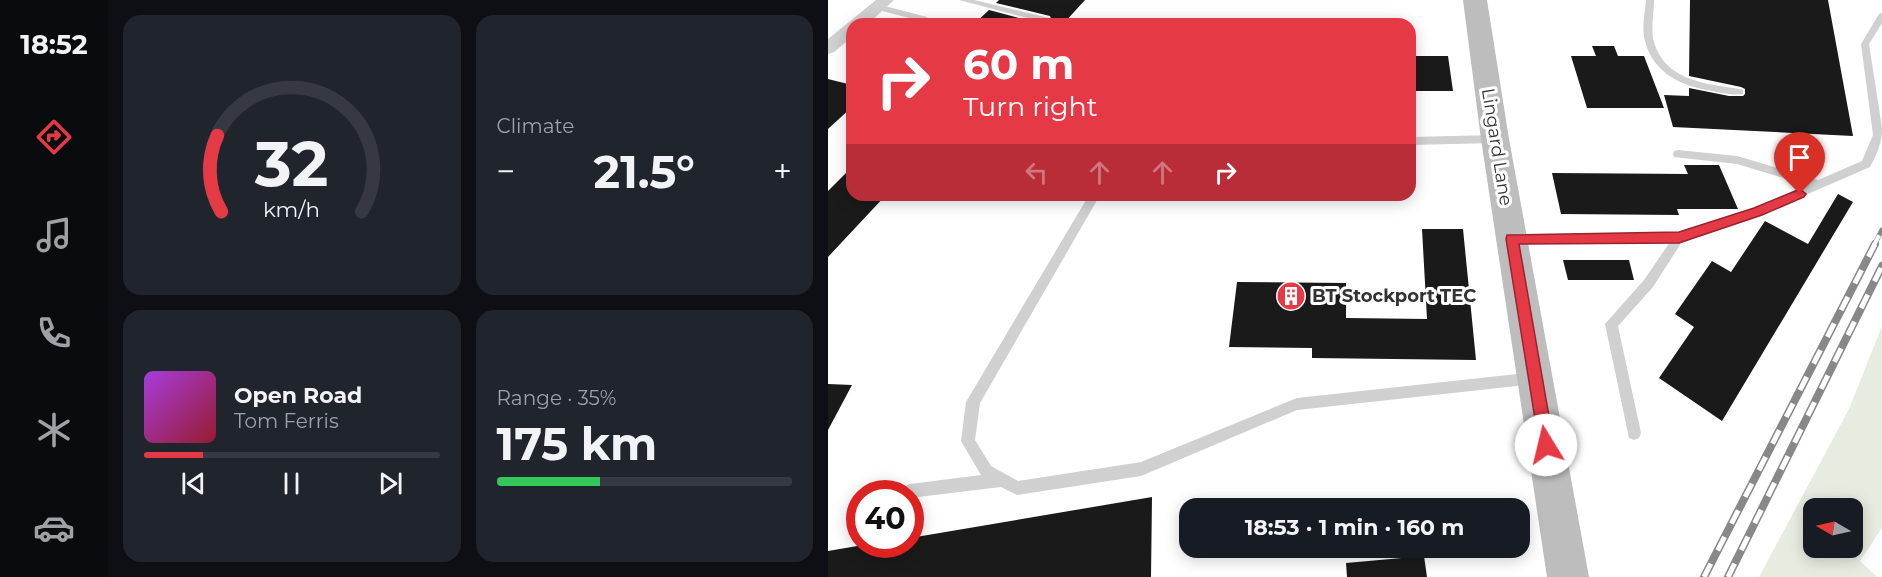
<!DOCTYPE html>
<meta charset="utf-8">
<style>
body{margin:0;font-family:Montserrat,sans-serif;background:#20242c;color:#f1f3f6;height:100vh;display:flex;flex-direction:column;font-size:22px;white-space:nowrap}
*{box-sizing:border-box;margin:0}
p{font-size:20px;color:#9ea1a6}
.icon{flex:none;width:33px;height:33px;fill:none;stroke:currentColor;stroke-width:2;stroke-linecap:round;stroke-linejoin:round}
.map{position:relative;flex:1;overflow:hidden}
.side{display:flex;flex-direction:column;gap:15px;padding:15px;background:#0d0f14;width:720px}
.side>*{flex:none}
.banner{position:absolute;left:18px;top:18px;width:570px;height:183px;border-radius:18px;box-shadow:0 3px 15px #0003;background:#e63946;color:#fff;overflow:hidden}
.needle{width:39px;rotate:279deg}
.fabs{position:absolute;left:975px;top:498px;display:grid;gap:12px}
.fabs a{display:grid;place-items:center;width:60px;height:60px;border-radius:12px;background:#171b24;box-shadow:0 3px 15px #0003;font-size:30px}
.speed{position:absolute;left:18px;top:480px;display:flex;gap:12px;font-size:30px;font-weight:700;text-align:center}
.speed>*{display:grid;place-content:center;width:78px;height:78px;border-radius:50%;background:#171b24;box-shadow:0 3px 15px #0003;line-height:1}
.speed .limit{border:9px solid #d22;background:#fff;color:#111}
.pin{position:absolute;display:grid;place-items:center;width:51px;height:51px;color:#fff;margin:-62px -26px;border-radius:50% 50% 50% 0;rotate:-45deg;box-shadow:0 0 6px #0007}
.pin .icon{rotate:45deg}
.me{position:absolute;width:66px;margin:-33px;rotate:351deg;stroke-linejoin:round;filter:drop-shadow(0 0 4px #0008)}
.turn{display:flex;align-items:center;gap:21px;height:126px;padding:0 18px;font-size:27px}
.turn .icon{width:78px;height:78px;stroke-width:2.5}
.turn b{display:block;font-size:42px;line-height:51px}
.lanes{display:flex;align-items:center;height:57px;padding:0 18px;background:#0003;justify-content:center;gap:30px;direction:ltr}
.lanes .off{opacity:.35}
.big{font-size:45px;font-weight:700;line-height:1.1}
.side .card{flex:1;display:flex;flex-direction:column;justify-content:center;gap:9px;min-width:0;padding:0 21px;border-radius:18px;background:#20242c}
.side .dial{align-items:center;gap:0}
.dial svg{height:156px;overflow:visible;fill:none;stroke:#363941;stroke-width:7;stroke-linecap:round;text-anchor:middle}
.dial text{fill:#f1f3f6;stroke:none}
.song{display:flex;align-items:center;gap:18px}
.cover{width:72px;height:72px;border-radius:9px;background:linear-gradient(135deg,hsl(280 70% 55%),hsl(350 70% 35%))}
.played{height:6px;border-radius:3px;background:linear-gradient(90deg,#e63946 20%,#363941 20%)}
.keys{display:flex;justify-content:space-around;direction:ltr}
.heat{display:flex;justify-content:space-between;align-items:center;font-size:33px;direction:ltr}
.charge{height:9px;border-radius:4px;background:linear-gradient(90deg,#34c759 35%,#363941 0)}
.side .tiles{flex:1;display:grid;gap:15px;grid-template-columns:repeat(2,1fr)}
.trip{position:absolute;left:351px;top:498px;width:351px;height:60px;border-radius:18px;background:#171b24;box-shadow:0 3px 15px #0003;font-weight:700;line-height:60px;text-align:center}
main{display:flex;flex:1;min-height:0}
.tab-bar{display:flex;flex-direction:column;width:108px;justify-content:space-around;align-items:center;background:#090b0e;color:#9ea1a6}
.tab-bar .icon{width:42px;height:42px}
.tab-bar .current{color:#e63946}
.tab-bar b{font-size:27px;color:#f1f3f6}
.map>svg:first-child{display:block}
</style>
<main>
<nav class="tab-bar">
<b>18:52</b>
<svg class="icon current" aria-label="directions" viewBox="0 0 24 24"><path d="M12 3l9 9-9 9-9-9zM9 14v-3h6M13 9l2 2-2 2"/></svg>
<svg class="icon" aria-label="music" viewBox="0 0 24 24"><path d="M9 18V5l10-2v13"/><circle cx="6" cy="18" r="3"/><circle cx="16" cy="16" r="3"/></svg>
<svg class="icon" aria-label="phone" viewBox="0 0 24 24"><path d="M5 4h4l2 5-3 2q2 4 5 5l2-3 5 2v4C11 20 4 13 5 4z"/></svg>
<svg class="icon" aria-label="climate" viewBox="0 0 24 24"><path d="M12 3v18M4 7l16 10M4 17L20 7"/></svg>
<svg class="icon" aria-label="car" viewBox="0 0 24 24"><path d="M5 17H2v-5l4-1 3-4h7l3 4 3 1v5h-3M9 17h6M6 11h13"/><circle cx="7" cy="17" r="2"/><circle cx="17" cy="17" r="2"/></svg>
</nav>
<section class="side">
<div class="tiles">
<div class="card dial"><svg viewBox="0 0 100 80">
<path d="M14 69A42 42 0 1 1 86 69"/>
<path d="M14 69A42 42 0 0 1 12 30" stroke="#e63946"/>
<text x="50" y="56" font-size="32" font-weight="700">32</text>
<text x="50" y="72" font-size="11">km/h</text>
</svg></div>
<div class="card"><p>Climate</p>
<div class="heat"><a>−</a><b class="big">21.5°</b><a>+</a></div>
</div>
<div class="card">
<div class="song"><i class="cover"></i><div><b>Open Road</b><p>Tom Ferris</p></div></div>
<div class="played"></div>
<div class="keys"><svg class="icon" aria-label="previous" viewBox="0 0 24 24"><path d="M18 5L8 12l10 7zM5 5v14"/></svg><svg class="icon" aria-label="pause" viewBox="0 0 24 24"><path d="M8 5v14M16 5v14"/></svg><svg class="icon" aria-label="next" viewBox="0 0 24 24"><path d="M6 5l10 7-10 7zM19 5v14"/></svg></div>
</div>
<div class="card"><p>Range · 35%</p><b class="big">175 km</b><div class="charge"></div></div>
</div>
</section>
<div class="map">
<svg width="1054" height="577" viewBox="0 0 1054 577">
<rect width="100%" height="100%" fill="#fff"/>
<path fill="#e6ecdf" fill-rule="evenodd" d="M1054,326V528L1032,561L1049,577H931L1021,409ZM986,508H1024V548H986Z"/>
<g fill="#1a1a1a">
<polygon points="171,0 257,0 235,24 220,24 224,21 222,16 168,3"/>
<polygon points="862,0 1000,0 1025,136 845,127 836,95 861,96 861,88 901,96 915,96 917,94 917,89 913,87 861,76"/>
<polygon points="161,10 213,24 146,24"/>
<polygon points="764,46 786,46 790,56 816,56 836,108 759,108 743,56 768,56"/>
<polygon points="582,56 620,56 625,91 582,91"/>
<polygon points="0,79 24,85 24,107 0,129"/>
<polygon points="856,165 891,165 910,209 849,209 851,215 733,214 724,173 860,174"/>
<polygon points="24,167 24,195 58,195 0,257 0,191"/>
<polygon points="1010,194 1025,202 894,421 831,378 866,327 847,314 884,261 903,272 937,221 980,244"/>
<polygon points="594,229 635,229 648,360 484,358 484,348 401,347 409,282 518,283 518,318 599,319"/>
<polygon points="735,260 801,260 806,280 740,280"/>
<polygon points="0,384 24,385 0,430"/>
<polygon points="324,497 323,577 0,577 0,551 41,544 82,544 82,538"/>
<polygon points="596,556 599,577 519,577 518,563"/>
</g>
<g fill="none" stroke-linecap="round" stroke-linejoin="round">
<g fill="#d0d0d0" fill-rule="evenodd">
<polygon points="131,0 146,0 221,18 222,20 218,23"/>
<path d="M818,0H826C826,12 823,26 825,38C834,80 877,84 912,89L915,90V94C904,96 890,92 879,90C849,85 822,69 816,37C814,25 817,12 818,0Z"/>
<polygon points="49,4 99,17 100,19 95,24 86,24 89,20 46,9 45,7"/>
<path d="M1054,13V23L1041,44L1054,128C1054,143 1049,154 1042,167L934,214L855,240L825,287L790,326L813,433L811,438L806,440L801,438L777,324L816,280L842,242L685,244L679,239L681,236L851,232L926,208L979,185L909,164L846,157L845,154L846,151L850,150L909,156L990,180L1034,161L1045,135L1033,44L1051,14Z"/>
<polygon points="667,135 672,139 667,143 582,145 582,137"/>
<polygon points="261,195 272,195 152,403 147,440 163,466 190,481 313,462 469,398 706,372 711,374 713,378 711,382 706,384 469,410 313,476 189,495 173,487 82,498 82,494 76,494 75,491 77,486 82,484 153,475 133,441 138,402"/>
</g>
<polygon fill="#d0d0d0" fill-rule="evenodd" points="48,0 66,0 40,24 24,24 24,37 6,52 0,54 0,39"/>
<polygon fill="#bdbdbd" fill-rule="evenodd" points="635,0 659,0 681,139 761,577 719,577 653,139"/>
<g stroke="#888" stroke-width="5">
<polyline id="rail-far1" points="1046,245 1054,230"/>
</g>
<g stroke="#888" stroke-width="8">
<g id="rail">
<polyline points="876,577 1047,244"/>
<polyline points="900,577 1054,266"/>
</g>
</g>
<use href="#rail-far1" stroke="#fff" stroke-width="4" stroke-dasharray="11" stroke-linecap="butt"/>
<use href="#rail" stroke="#fff" stroke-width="5" stroke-dasharray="15" stroke-linecap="butt"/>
</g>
<polygon fill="#e63946" stroke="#96252e" stroke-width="1.5" points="972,189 978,194 976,197 934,215 851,243 691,244 726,445 724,450 718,452 712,450 678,239 679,235 851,232 926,208"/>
<defs>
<g id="building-disc" transform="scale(1.5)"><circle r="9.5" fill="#e63946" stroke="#fff"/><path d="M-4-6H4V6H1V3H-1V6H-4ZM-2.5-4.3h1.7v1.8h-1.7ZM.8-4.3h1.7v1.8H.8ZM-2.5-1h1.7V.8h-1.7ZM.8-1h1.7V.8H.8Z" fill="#fff"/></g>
</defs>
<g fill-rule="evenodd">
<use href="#building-disc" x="463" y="296"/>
</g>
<g text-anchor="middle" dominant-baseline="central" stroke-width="6" stroke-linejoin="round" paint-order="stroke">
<g font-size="18" fill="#333" stroke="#fff">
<text transform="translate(669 147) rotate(81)">Lingard Lane</text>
</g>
<g font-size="18" font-weight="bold" fill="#333" stroke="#fff" text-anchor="start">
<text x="484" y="296">BT Stockport TEC</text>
</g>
</g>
</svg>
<div class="fabs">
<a><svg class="needle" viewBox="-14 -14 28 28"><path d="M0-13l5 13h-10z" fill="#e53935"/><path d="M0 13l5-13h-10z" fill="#9ea1a6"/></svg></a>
</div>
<div class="speed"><div class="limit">40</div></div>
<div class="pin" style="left:972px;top:194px;background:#d93025"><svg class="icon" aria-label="arrive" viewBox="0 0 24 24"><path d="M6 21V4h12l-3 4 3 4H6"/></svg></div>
<svg class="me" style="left:718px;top:445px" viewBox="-20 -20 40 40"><circle r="19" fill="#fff"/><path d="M0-13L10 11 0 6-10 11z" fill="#e63946"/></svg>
<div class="trip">18:53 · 1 min · 160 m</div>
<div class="banner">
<div class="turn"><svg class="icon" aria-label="right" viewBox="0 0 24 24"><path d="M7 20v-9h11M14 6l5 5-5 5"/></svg><div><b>60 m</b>Turn right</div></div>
<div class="lanes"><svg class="icon off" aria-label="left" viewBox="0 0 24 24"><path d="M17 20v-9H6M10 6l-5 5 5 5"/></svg><svg class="icon off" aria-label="ahead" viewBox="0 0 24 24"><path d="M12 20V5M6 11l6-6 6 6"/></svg><svg class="icon off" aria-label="ahead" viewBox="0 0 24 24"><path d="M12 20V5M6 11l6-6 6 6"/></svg><svg class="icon" aria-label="right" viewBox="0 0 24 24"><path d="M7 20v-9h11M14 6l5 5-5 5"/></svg></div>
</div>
</div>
</main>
